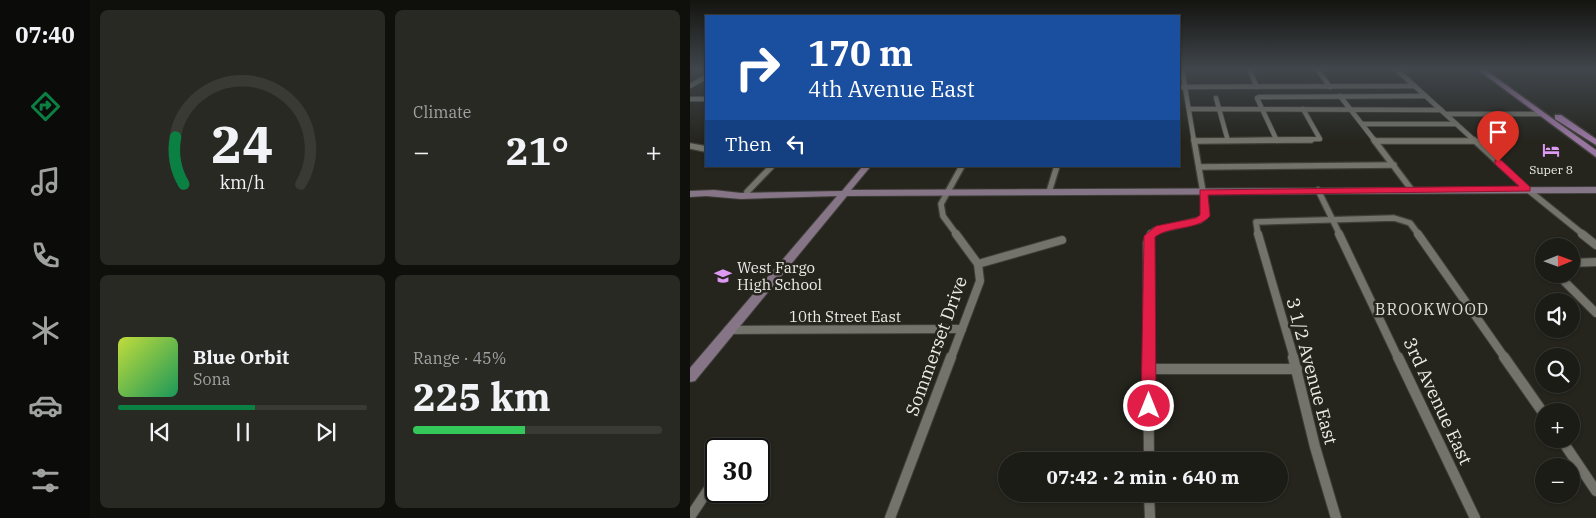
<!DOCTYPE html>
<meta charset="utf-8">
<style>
body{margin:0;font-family:"IBM Plex Serif",serif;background:#292923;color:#f1f3f6;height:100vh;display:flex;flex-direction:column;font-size:19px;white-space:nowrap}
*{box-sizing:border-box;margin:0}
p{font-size:16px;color:#a0a1a1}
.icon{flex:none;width:28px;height:28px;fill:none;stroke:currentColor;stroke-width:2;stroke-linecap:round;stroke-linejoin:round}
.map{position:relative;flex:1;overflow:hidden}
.details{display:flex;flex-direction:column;gap:10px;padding:10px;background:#0f0f0c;width:600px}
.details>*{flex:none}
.top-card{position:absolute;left:15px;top:15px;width:475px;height:152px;border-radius:0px;box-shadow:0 1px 4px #0004,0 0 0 1px #3a3a35;background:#1a4fa0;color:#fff;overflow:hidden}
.needle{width:32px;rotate:89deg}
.fabs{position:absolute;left:845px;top:238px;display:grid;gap:10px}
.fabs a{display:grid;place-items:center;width:45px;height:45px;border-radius:50%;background:#1c1c16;box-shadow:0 1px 4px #0004,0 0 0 1px #3a3a35;font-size:25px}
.speed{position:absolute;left:15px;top:438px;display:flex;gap:10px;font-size:25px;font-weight:700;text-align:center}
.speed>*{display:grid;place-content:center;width:65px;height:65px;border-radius:50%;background:#1c1c16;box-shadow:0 1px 4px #0004,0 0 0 1px #3a3a35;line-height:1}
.speed .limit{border:2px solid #111;border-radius:8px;background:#fff;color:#111}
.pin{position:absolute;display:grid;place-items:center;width:42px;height:42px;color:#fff;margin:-51px -21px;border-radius:50% 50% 50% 0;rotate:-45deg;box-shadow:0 0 5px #0007}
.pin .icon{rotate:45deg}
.me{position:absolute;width:55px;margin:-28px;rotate:0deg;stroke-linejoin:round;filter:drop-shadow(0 0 4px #0008)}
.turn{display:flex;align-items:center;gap:18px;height:105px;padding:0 20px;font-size:22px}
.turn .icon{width:65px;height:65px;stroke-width:2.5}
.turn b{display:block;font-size:35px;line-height:42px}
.then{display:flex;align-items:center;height:48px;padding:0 20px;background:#0003;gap:10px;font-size:19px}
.big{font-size:38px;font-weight:800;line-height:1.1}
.details .tile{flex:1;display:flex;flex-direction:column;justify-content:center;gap:8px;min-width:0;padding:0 18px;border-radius:8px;background:#292923}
.details .dial{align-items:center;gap:0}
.dial svg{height:130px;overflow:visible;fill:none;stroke:#3a3a35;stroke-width:7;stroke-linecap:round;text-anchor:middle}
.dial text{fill:#f1f3f6;stroke:none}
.song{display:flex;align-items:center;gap:15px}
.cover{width:60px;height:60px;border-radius:8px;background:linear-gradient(135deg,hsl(70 70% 55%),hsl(150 70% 35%))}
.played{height:5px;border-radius:2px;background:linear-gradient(90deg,#0b8043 55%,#3a3a35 55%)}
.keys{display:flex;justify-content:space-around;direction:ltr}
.heat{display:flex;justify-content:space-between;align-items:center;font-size:28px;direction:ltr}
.charge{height:8px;border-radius:4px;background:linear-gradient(90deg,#34c759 45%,#3a3a35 0)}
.details .tiles{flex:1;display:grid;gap:10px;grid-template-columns:repeat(2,1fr)}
.trip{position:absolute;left:308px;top:452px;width:290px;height:50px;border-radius:25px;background:#1c1c16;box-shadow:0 1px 4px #0004,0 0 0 1px #3a3a35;font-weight:800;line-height:50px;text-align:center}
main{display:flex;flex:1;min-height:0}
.menu{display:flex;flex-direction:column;width:90px;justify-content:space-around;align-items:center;background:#0b0b09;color:#a0a1a1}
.menu .icon{width:35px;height:35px}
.menu .selected{color:#0b8043}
.menu b{font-size:22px;color:#f1f3f6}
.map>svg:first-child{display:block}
</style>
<main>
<nav class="menu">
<b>07:40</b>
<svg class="icon selected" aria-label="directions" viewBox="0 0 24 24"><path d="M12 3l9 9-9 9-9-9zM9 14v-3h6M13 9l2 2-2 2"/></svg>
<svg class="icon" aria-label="music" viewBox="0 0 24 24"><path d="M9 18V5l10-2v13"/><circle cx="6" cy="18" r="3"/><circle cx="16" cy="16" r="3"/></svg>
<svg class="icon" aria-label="phone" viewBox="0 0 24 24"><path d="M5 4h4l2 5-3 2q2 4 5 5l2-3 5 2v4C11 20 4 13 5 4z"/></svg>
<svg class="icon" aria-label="climate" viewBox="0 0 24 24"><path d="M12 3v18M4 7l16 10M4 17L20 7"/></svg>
<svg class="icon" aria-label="car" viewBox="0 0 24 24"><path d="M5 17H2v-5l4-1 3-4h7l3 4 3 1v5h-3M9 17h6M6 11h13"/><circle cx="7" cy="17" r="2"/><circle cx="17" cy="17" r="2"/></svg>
<svg class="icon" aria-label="filters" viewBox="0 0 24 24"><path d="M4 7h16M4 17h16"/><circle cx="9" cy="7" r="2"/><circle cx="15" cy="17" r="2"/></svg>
</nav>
<section class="details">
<div class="tiles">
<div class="tile dial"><svg viewBox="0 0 100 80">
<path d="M14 69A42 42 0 1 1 86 69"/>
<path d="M14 69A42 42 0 0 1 9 40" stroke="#0b8043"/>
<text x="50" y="56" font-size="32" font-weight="700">24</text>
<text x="50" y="72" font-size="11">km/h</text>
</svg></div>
<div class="tile"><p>Climate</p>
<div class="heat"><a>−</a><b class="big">21°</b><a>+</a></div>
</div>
<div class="tile">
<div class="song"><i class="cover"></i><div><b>Blue Orbit</b><p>Sona</p></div></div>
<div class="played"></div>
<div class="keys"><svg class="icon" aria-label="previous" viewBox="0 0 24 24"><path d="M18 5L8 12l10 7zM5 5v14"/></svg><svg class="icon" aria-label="pause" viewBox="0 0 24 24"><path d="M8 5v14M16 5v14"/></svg><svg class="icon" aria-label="next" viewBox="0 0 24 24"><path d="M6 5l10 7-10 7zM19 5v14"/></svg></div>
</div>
<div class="tile"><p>Range · 45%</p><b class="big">225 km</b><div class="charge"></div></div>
</div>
</section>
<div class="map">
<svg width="906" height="518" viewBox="0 0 906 518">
<rect width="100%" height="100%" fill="#25251e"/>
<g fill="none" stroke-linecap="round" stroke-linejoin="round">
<g stroke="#3f3f39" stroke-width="6">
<g id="street-far3">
<polyline points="492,69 504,141"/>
<polyline points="559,69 567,87"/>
<polyline points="627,69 640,87"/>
<polyline points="706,69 785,141"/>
<polyline points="0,86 16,77"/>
<polyline points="489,87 725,86"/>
<polyline points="650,96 685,141"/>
<polyline points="526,98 538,141"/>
<polyline points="0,99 16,99"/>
<polyline points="499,109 751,110"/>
<polyline points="756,114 851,114"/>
<polyline points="673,124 766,124"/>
<polyline points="505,141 630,139 613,109"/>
<polyline points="587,141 567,98 569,97 736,96"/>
<polyline points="685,141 786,141"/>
</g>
</g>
<g stroke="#3f3f39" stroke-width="8">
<g id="street-far2">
<polyline points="684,140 721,189"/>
<polyline points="784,140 837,189 894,235"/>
<polyline points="505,141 621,140"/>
<polyline points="685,141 786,141"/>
<polyline points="0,146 16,149"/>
<polyline points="509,167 704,165"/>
<polyline points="628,190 650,235"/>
<polyline points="57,192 82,166"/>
<polyline points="359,192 367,166"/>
<polyline points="267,235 253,216 251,204 272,166"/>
<polyline points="460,235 464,231 510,220 515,216 516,209 504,140"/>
<polyline points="568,235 566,222 704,218 720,223 729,235"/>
</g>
</g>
<g stroke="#3f3f39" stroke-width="10">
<g id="street-far1">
<polyline points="568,234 604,358"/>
<polyline points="649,234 708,358"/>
<polyline points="728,234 815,358"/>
<polyline points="892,234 906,245"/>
<polyline points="881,263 906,262"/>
<polyline points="288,264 372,240"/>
<polyline points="867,274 906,313"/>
<polyline points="38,330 272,329"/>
<polyline points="261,358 290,281 288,264 266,234"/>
<polyline points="458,358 457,243 461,234"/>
</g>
</g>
<g stroke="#3f3f39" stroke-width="12">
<g id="street">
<polyline points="458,357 459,461"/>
<polyline points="603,357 625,447 646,518"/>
<polyline points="708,357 785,518"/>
<polyline points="814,357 854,414"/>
<polyline points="458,369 607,369"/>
<polyline points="871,439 906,491"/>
<polyline points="459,494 460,518"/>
<polyline points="0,517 24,481"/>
<polyline points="200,518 261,357"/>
</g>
</g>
<g stroke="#3f3f39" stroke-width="2">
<polygon id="secondary" points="173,166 181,166 161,190 906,187 906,193 157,196 5,381 0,382 0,368 147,196 51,199 16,196 0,197 0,191 24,190 51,193 152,191"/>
</g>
<g stroke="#3f3f39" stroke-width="3">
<g id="primary">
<polygon points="787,69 794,69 906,150 906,157"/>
<polygon points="865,115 871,115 906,139 906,145 865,119"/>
</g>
</g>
<use href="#street-far3" stroke="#73736b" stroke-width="4.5"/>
<use href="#street-far2" stroke="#73736b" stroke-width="5.5"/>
<use href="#street-far1" stroke="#73736b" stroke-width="8"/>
<use href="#street" stroke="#73736b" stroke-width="10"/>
<use href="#secondary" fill="#867487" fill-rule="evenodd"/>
<use href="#primary" fill="#9976a2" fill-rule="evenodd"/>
</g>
<linearGradient id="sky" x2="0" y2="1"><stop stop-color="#141410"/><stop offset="0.49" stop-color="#40464c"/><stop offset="1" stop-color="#40464c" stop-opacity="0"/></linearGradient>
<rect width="906" height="141" fill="url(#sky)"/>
<path fill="#e11d48" stroke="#92132f" d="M805,160H811L840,187V191L518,195L520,216C507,231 481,225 465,237L466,406L464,410L459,412L453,410L451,406L454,236L466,226L506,218L510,215V190L829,186L805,164Z"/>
<defs>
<g id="hotel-bare" transform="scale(1.35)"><path d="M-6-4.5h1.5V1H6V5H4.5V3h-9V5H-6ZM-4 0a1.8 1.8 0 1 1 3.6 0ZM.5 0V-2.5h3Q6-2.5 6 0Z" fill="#dd99f4" stroke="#25251e" stroke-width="2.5" paint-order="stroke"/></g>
<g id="school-bare" transform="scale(1.35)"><path d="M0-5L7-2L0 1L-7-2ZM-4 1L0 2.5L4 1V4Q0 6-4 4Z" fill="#dd99f4" stroke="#25251e" stroke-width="2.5" paint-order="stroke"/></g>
</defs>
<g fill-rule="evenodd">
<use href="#hotel-bare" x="861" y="150"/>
<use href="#school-bare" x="33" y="276"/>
</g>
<g text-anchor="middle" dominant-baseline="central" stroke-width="5" stroke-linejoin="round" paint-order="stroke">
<g font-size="12" fill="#ebece7" stroke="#25251e">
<text x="861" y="169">Super 8</text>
</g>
<g font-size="15" fill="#ebece7" stroke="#25251e" text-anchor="start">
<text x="47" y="267">West Fargo<tspan x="47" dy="17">High School</tspan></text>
</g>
<g font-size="15" fill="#ebece7" stroke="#25251e">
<text x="155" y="316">10th Street East</text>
</g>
<g font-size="16" letter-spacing="1" fill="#ddded4" stroke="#25251e">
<text x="742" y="309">BROOKWOOD</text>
</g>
<g font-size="18" fill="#ebece7" stroke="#25251e">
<text transform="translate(246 346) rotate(-70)">Sommerset Drive</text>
<text transform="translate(622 371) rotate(75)">3 1/2 Avenue East</text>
<text transform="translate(748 401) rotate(65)">3rd Avenue East</text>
</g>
</g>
</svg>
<div class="fabs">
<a><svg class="needle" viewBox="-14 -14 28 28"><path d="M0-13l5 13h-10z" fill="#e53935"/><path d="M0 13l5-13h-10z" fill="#a0a1a1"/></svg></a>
<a><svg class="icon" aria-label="sound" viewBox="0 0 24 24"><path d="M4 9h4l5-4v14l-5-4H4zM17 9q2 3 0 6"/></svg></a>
<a><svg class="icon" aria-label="search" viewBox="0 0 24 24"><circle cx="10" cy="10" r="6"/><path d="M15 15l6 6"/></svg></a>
<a>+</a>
<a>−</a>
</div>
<div class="speed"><div class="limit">30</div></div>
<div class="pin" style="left:808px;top:162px;background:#d93025"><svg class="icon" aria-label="arrive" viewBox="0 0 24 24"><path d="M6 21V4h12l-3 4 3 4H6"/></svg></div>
<svg class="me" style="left:459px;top:406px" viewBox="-20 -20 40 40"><circle r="17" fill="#e11d48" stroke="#fff" stroke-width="3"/><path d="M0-11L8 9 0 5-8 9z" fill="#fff"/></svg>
<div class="trip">07:42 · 2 min · 640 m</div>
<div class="top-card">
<div class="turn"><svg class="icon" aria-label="right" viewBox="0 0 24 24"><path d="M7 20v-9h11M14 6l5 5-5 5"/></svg><div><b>170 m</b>4th Avenue East</div></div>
<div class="then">Then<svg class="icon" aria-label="left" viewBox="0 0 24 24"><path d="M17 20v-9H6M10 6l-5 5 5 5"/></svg></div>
</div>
</div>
</main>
